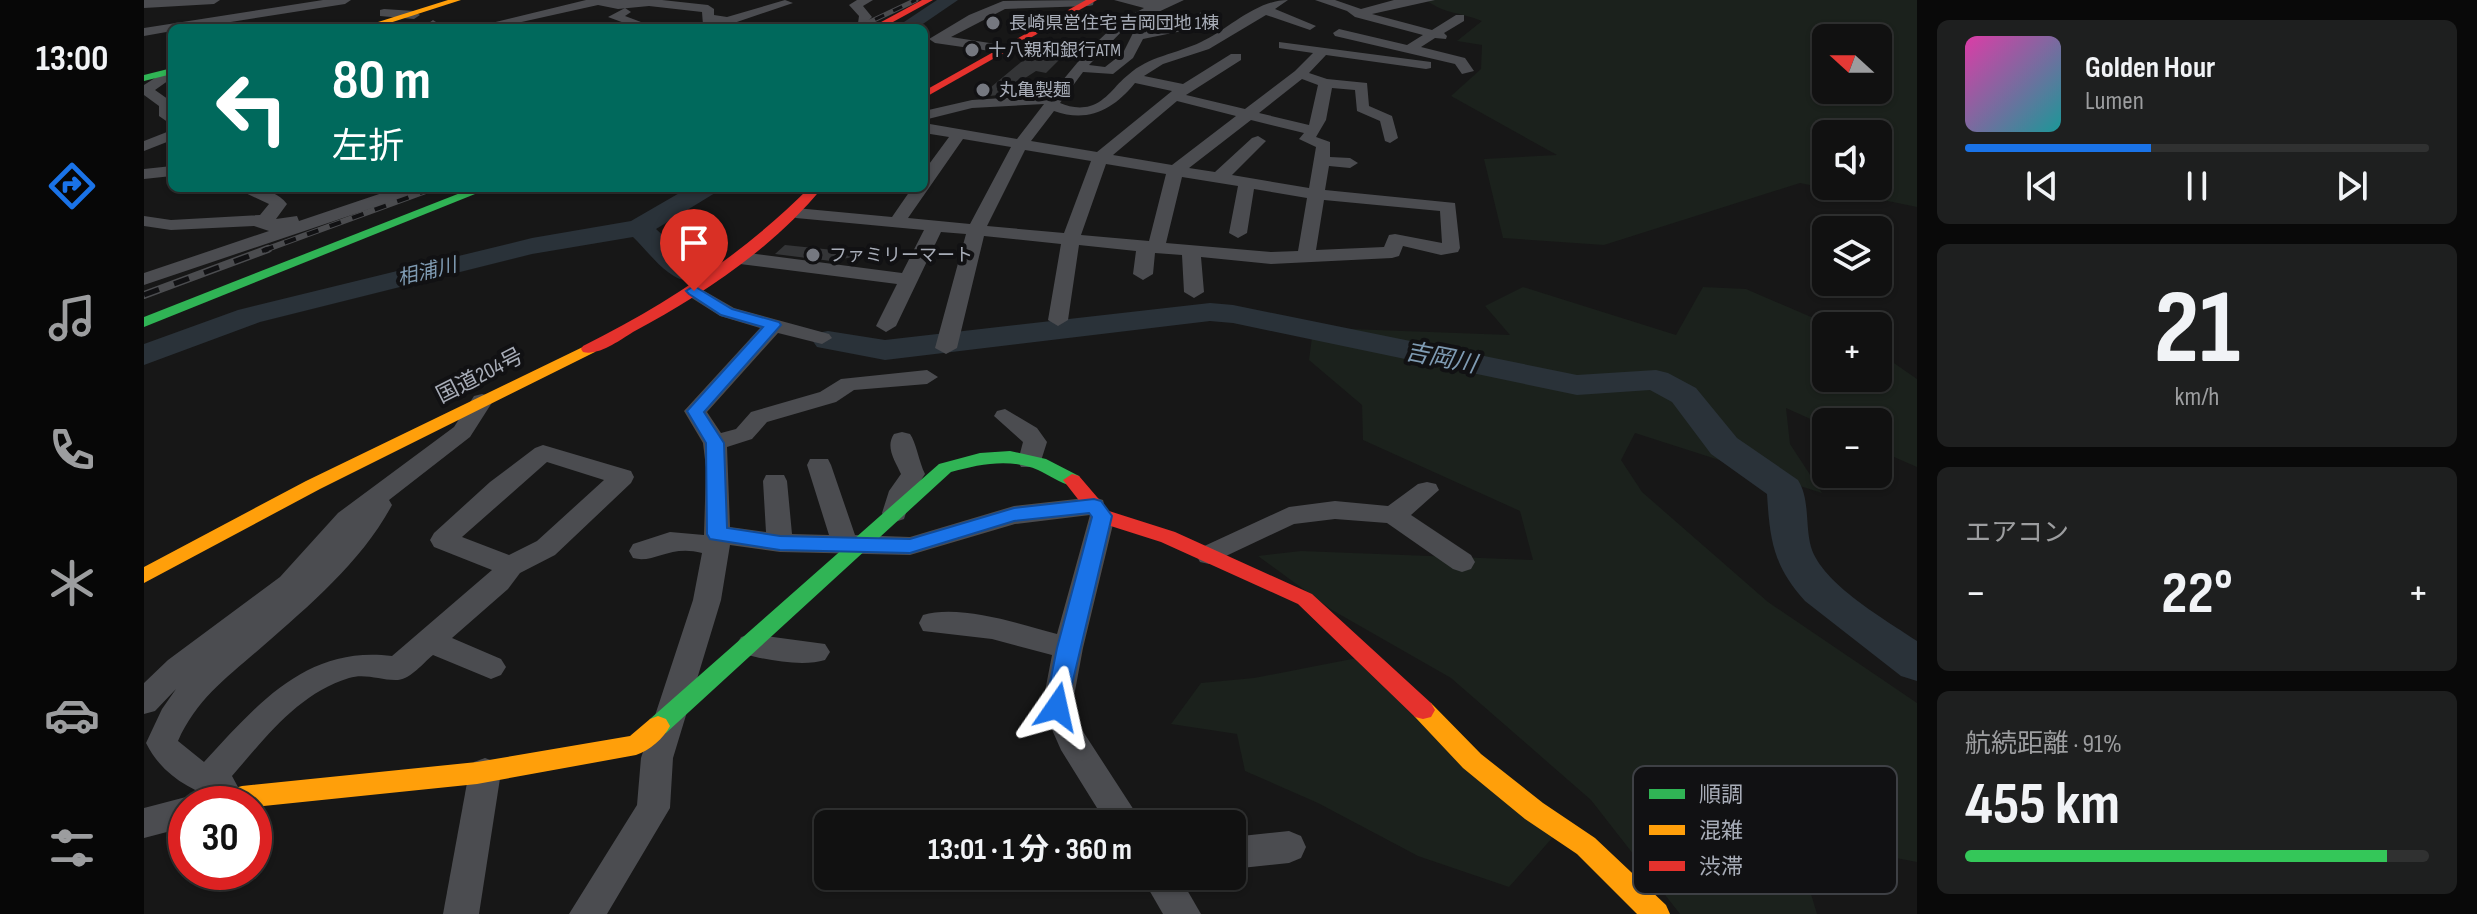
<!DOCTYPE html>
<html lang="ja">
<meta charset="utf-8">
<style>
body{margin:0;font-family:"Sofia Sans Condensed","Noto Sans JP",sans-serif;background:#1e1f1f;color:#f1f3f6;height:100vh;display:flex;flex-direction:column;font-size:30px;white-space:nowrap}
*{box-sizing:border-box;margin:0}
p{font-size:26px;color:#9c9d9f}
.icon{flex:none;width:44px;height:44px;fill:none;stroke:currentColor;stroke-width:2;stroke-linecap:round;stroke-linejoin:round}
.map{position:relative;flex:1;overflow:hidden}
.sheet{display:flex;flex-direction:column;gap:20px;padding:20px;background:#090909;width:560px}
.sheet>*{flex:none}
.guide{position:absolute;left:24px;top:24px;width:760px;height:168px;border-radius:12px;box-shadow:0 2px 6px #0004,0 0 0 2px #303131;background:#00695c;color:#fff;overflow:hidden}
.needle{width:52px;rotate:291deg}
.tools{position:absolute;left:1668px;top:24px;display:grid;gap:16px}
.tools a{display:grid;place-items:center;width:80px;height:80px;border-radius:12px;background:#111;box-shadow:0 2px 6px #0004,0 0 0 2px #303131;font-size:40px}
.speed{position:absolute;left:24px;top:786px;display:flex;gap:16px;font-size:40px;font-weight:700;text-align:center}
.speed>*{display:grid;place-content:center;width:104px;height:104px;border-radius:50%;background:#111;box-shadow:0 2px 6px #0004,0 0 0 2px #303131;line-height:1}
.speed .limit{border:12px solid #d22;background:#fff;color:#111}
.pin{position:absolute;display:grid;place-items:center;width:68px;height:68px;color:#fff;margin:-82px -34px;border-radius:50% 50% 50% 0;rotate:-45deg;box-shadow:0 0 8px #0007}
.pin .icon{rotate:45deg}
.me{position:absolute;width:88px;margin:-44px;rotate:11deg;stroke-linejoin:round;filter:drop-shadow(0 0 6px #0008)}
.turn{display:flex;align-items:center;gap:28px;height:168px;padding:0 32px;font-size:36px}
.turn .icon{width:104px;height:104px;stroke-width:2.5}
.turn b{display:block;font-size:56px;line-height:68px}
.big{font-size:60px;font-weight:700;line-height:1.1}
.sheet .card{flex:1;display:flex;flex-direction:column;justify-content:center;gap:12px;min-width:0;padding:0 28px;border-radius:12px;background:#1e1f1f}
.sheet .dial{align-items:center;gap:0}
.dial b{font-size:104px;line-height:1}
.song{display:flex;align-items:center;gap:24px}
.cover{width:96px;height:96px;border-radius:12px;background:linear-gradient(135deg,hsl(320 70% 55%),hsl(180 70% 35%))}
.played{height:8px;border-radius:4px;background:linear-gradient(90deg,#1a73e8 40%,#303131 40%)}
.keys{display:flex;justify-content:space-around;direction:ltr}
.heat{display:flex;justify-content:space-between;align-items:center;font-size:44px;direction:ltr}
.charge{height:12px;border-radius:6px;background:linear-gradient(90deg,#34c759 91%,#303131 0)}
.trip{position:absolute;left:670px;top:810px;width:432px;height:80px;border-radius:12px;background:#111;box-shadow:0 2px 6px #0004,0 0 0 2px #303131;font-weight:700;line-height:80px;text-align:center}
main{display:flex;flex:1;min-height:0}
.tabs{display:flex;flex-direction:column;width:144px;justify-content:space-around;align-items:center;background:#070707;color:#9c9d9f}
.tabs .icon{width:56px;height:56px}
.tabs .current{color:#1a73e8}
.tabs b{font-size:36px;color:#f1f3f6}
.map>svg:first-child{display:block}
</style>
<main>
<nav class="tabs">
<b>13:00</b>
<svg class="icon current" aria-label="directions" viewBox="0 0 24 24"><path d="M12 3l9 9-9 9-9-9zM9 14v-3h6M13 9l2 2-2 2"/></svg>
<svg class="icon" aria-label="music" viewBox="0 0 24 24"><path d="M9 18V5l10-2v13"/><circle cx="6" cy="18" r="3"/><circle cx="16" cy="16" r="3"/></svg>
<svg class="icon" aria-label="phone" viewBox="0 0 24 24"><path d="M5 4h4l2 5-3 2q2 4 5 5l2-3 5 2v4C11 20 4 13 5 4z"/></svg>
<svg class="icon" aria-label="climate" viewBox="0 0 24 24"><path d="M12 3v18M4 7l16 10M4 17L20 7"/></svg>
<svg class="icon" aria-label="car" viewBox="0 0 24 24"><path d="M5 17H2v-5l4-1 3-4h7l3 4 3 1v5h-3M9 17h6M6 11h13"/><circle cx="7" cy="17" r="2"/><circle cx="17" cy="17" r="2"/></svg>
<svg class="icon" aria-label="filters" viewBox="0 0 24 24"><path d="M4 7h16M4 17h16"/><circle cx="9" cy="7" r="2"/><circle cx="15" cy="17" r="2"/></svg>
</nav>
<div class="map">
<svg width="1773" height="914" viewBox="0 0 1773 914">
<rect width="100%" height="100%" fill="#171717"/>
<g fill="#1b211c" fill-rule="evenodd">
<path d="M1282,0H1773V207L1656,183L1460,245L1359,238L1340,159L1413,155L1307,96L1337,69L1338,45L1313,41L1338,21C1316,12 1300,14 1282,0ZM1682,38H1734V90H1682ZM1682,134H1734V186H1682Z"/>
<polygon points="1379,287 1532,335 1559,287 1602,289 1688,326 1682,326 1682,378 1734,378 1734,352 1773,379 1773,467 1734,450 1734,422 1682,422 1682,426 1642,408 1646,444 1678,493 1491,433 1477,460 1498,492 1624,602 1773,703 1773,862 1731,854 1663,850 1664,884 1673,914 1536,914 1447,800 1307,678 1188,610 1114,556 1157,551 1389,560 1376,511 1219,440 1218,405 1165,360 1168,337 1206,329 1366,335 1341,306"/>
<polygon points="1213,658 1409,837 1365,887 1274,856 1174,803 1101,771 1093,734 1027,724 1057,683 1110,678"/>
</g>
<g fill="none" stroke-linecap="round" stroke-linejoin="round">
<g fill="#2a3239" fill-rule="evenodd">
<polygon points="793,0 814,0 773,28 751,28"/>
<path d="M544,188H575L571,193L512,229L554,268L558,274L554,280C528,287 507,254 489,237L388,254L116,322L0,365V344L94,310L388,238L487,221Z"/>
<path d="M1066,303L1089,305L1433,375L1512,370L1524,373L1552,388L1593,438L1654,480C1666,499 1661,525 1667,547C1678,584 1742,620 1773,641V681L1757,676L1661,601C1629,565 1626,541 1623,494L1567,454L1528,402L1506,390L1433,395L1089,323L1066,321L741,360L673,347L668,340L673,333L684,331L741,340Z"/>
</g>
</g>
<g fill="#343537">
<polygon points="888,53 918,57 902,73 892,71 855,95 835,97"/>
<polygon points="641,245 709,252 709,257 687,261 631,254"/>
</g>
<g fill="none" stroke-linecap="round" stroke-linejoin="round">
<g fill="#4b4c50" fill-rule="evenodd">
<polygon points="0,0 76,0 70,4 0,8"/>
<polygon points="179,0 207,0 201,4 49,28 28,28 28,31 0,36 0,28"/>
<polygon points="442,0 518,0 564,5 570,9 570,15 583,17 641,0 649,3 587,24 571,23 571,28 554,28 559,25 558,12 505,6 474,9 454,5 350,28 327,28"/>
<polygon points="713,0 729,0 719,6 728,17 722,23 714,23 715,16 705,5"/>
<polygon points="950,0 949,5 945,6 861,9 807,37 865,46 865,52 860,53 791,43 785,39 825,15 859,1"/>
<path d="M970,0H1040L982,27L945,65L961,67L979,53L989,33L1030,25L1062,10L1068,14L1038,31L999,39L989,58L969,74L939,72L916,103C925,107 936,109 946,106C963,101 971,85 984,75C1005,56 1032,54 1057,42C1085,29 1112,0 1144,0L1131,9L1172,26L1166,30L1122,15L1065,49L1019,64L1000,76L1039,84L1087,54H1097V60L1042,95L1101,109L1151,71L1169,53L1135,48V42L1287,62V68L1282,69L1182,55L1165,73L1183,79L1223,83L1225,106L1248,116L1254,138L1246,143L1241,141L1236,121L1213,111L1211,90L1188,88L1182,120L1172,137L1186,142V157L1206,158L1214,163L1206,168L1185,166L1181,190L1311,203L1316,248L1314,252L1297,255L1259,246L1255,256L1248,258L1127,264L1057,257L1060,292L1050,298L1040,292L1038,255L1011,253L1009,274L999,280L989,274L992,251L935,245L924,320L914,326L904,320L917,244L840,236L813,348L802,354L791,348L822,234L797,232L752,326L742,332L732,326L753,284L596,264L587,258L596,252L758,273L780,230L652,218L643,213L652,208L748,217L768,188H780V171L805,137L780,133V123L873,139L900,104L828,108L780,120V111L828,100L907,95C935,60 960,28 1000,8ZM1158,79L1174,85L1165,125L1115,113ZM991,83L1028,91L953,152L887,141L910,111C944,123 969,110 991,83ZM1033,101L1092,116L1028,165L969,155ZM1107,120L1160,133L1155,139L1172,147L1165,188L1088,175L1122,141L1114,136L1108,138L1071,172L1045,168ZM819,139L867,147L826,224L764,218ZM881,150L947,161L920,233L843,226ZM962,164L1022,174L1005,241L937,235ZM1038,177L1094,186L1085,233L1094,238L1103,233L1110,189L1163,198L1154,251L1127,252L1022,243ZM1180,200L1296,211L1298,243L1251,234L1245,235L1240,247L1172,250Z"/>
<polygon points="1171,0 1191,0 1217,9 1250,0 1291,0 1228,14 1288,30 1312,15 1320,15 1320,21 1300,33 1303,36 1302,39 1291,38 1277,47 1321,58 1330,71 1318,74 1311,64 1191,36 1189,33 1195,29 1263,45 1279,35 1211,17 1203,11"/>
<polygon points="481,8 487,12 481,16 513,28 494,28 464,17"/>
<polygon points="240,9 270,11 276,15 270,19 236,16 236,10"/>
<polygon points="289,20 295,24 292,28 278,28"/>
<polygon points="28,67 28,78 11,90 28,102 28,125 15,116 15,106 0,95 0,85"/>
<polygon points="28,130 28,140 0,151 0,141"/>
<polygon points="28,166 28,176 0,179 0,169"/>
<path d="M91,188C109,188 131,188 143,204L132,219L153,216L155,221L253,188H278L276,192L0,285V273L125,231L110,226L27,230L0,226V216L27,220L116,215L125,204Z"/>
<path d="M550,285L590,308L685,334L688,338L678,344L634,333L563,412L577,433L592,429L607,412L676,392L697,379L783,370L794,377L783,384L710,390L692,402L623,422L608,439L583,447L586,527L622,532L619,481L622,475H640L643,481L648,534L685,535L663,465L666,459H684L687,465L711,535L766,537L870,506L950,497L959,500L961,508L971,516L939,648L928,707L940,733L999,824H963L917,750L898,707L908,655L848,639L779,631L775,623L779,615C816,604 876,624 913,634L946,515L871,524L766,555L636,552L586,545L577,600L529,758L526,808L463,914H425L493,805L497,758L549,600L558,553C526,544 510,564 489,558L485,551L489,544L526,532L560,535L562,468L559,443L540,411L616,328L576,316L543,295L540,291Z"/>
<path d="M338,394L346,396L349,401L326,437L245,500L248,505C218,561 166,605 119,646C85,676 53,698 34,741L60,762C113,705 162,645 248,656L348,570L290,547L286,540L290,533L346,482L391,448L399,445L487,471L490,477L487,483L411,555L376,573L364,589L308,638L357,659L362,667L357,675L347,679L289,655C279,663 268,678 254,680C238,681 222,673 205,678C155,693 121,738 88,776L94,787L90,797L78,801C46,790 18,775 2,743L18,709L32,689L11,711L0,714V683L24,660L136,577L194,513L310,427L330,396ZM403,462L460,480L393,541L365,555L318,537Z"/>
<polygon points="861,409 893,428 903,442 895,467 877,467 874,461 879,442 850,416 853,411"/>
<path d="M758,432L766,434C772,442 775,462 781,474L769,492L760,519L751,522L742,519L738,513L745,491L757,474C751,461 741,447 750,434Z"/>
<polygon points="1283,482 1292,484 1295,490 1267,515 1327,555 1331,562 1327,569 1318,572 1309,569 1243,523 1191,519 1150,524 1065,564 1056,562 1052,555 1056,548 1145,507 1191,501 1244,506 1274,484"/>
<path d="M607,634L681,644L686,652L681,660C659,667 620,660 597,653L592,645L597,637Z"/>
<polygon points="341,758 352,762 357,772 335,914 299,914 325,772 330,762"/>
<polygon points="42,797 55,804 42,804 42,827 0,838 0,808"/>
<polygon points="1145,831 1157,836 1162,847 1157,858 1145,863 1088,869 1088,837"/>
<polygon points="997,876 1035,876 1057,914 1019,914"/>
</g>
<g fill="#30b455" fill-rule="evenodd">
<polygon points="28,68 28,74 0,81 0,75"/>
<polygon points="329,188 346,188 0,327 0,317"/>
<path d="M866,451L902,459L935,476L937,480L928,486C916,483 905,475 894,470C866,458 836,464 807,472L522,733L514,736L506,733L502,726L506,719L795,464L836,453Z"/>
</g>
<g fill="#ff9f0a" fill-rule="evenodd">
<polygon points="304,0 317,0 230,28 215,28"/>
<polygon points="445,344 451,346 453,349 451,352 176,489 0,583 0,567 162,481"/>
<polygon points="1279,701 1287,703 1337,754 1399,803 1451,838 1522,905 1526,914 1493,914 1433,854 1381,819 1319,768 1271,717 1267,710 1271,703"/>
<path d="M514,716L522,719L526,726C520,738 505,751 492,755L333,784L110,807V804H59L62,796L98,786L333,762L486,736L506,719Z"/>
</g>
<g fill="#e5322d" fill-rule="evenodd">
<polygon points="778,0 789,0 738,28 726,28"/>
<polygon points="942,0 953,0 780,98 780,91"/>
<path d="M665,188H678C628,249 558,295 489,332C476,340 455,356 439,352L437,349L439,346C523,304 598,255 665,188Z"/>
<polygon points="928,474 935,476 965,511 1031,532 1168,594 1287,703 1291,710 1287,717 1279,719 1271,717 1154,604 1017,542 951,521 919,480"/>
</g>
<g stroke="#4b4c4f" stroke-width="5">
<polyline id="rail-far2" points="713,28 772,0"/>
</g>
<g stroke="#4b4c4f" stroke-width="6">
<polyline id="rail-far1" points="118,251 290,188"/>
</g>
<g stroke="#4b4c4f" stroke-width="8">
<polyline id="rail" points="0,295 124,249"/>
</g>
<use href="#rail-far2" stroke="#111113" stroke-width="3" stroke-dasharray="10" stroke-linecap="butt"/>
<use href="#rail-far1" stroke="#111113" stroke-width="4" stroke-dasharray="12" stroke-linecap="butt"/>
<use href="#rail" stroke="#111113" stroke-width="5" stroke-dasharray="16" stroke-linecap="butt"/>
</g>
<polygon fill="#1a73e8" stroke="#114b97" stroke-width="2" points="550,286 588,309 635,322 637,325 560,412 580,443 583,528 636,536 766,539 870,508 950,499 957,501 968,516 921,714 913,716 905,714 901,707 913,648 948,517 945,513 870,521 766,553 636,550 566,539 563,534 562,443 543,411 619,327 577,315 545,294 542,291"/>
<g fill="#757880" stroke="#111113" stroke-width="3">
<circle cx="849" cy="23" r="8"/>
<circle cx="828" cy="50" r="8"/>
<circle cx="839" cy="90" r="8"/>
<circle cx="669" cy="255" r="8"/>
</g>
<g text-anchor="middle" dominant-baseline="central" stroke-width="8" stroke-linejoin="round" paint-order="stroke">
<g font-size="18" fill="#a8adb8" stroke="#111113" text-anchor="start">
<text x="865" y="23">長崎県営住宅 吉岡団地 1棟</text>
<text x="844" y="50">十八親和銀行ATM</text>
<text x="855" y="90">丸亀製麺</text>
<text x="685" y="255">ファミリーマート</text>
</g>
<g font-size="20" font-style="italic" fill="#7f9bb3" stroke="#111113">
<text transform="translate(283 272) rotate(-14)">相浦川</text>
</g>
<g font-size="22" fill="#a8adb8" stroke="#111113">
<text transform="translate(336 376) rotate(-27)">国道204号</text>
</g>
<g font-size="24" font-style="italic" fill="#7f9bb3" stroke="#111113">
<text transform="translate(1297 358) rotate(11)">吉岡川</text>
</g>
</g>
<rect x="1489" y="766" width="264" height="128" rx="12" fill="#111113" stroke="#3e4045" stroke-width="2"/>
<rect x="1505" y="789" width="36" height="10" fill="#30b455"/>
<rect x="1505" y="825" width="36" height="10" fill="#ff9f0a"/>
<rect x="1505" y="861" width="36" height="10" fill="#e5322d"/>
<g font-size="22" fill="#a8adb8">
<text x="1555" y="802">順調</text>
<text x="1555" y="838">混雑</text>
<text x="1555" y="874">渋滞</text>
</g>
</svg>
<div class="tools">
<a><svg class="needle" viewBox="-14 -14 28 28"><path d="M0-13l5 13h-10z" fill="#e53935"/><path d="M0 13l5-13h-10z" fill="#9c9d9f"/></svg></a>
<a><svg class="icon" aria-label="sound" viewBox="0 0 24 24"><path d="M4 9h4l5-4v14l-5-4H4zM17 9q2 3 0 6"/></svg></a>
<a><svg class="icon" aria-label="layers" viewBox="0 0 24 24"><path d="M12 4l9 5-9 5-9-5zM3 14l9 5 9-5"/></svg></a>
<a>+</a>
<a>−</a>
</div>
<div class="speed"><div class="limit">30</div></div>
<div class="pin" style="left:550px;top:291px;background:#d93025"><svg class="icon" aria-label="arrive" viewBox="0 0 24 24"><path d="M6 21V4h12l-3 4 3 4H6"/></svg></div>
<svg class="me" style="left:913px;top:707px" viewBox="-20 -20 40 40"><path d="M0-17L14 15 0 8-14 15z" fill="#1a73e8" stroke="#fff" stroke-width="4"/></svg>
<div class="trip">13:01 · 1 分 · 360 m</div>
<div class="guide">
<div class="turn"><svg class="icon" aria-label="left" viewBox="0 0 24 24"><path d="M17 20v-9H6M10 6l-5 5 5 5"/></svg><div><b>80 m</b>左折</div></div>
</div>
</div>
<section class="sheet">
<div class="card">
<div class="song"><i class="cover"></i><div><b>Golden Hour</b><p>Lumen</p></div></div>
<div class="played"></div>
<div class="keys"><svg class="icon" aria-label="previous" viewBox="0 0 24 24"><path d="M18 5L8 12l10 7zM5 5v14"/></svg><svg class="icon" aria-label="pause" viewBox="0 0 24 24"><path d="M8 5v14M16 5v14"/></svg><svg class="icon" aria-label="next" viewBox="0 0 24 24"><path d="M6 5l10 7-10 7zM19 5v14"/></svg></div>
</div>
<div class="card dial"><b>21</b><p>km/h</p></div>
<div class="card"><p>エアコン</p>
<div class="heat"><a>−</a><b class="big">22°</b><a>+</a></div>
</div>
<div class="card"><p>航続距離 · 91%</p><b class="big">455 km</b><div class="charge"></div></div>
</section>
</main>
